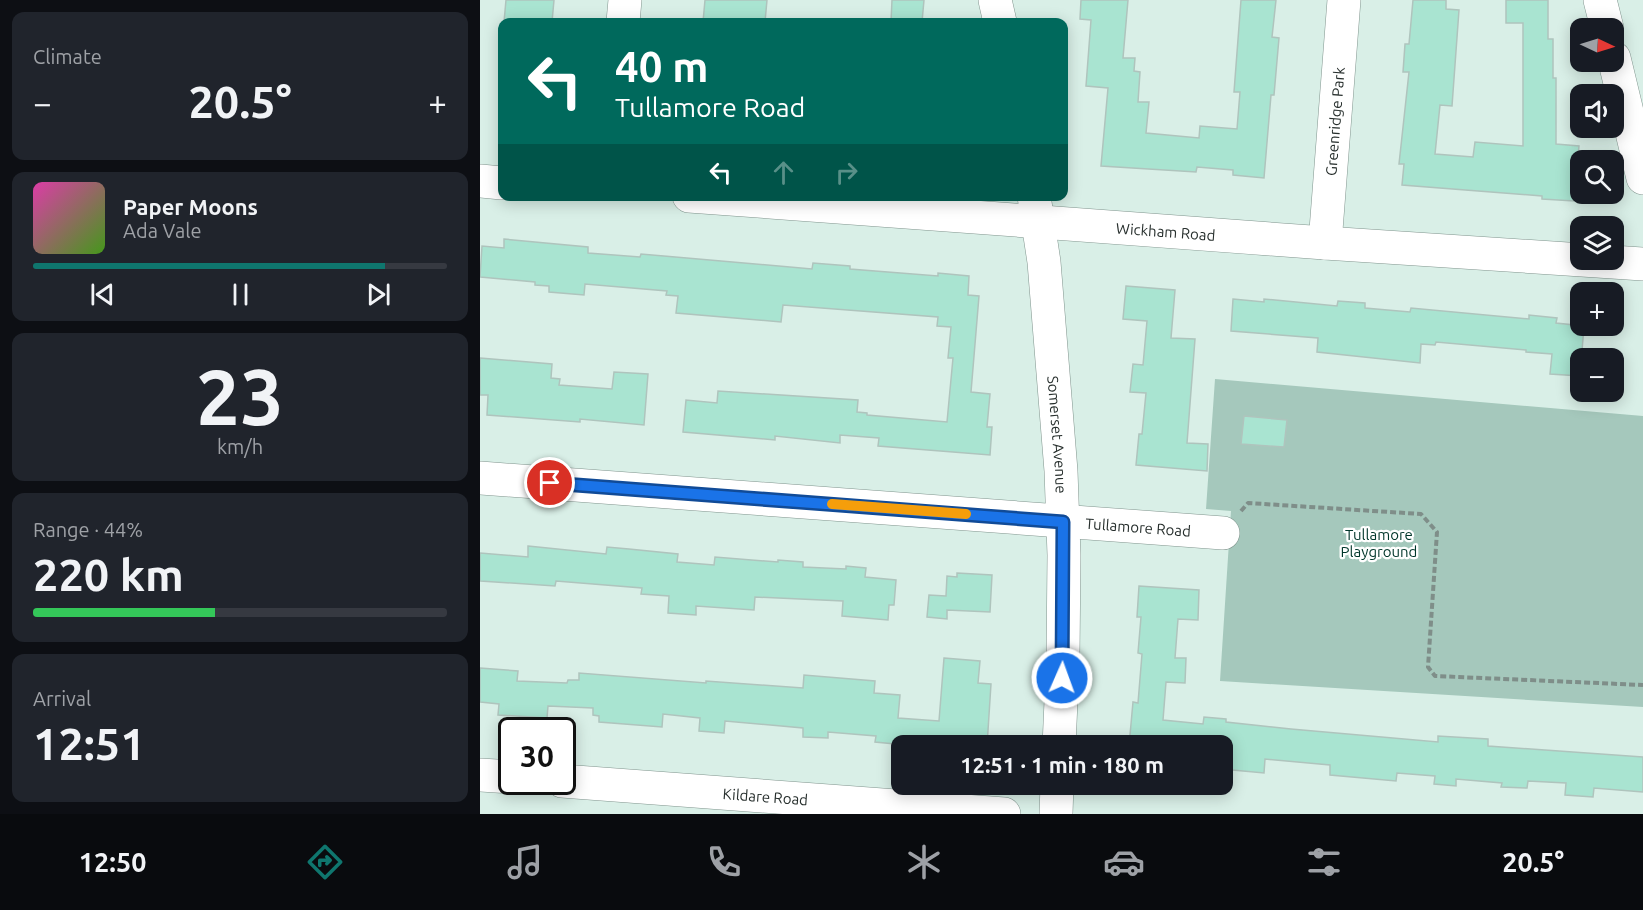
<!DOCTYPE html>
<meta charset="utf-8">
<style>
body{margin:0;font-family:Ubuntu,sans-serif;background:#20242c;color:#f1f3f6;height:100vh;display:flex;flex-direction:column;font-size:22px;white-space:nowrap}
*{box-sizing:border-box;margin:0}
p{font-size:20px;color:#9ea1a6}
.icon{flex:none;width:33px;height:33px;fill:none;stroke:currentColor;stroke-width:2;stroke-linecap:round;stroke-linejoin:round}
.map{position:relative;flex:1;overflow:hidden}
.panel{display:flex;flex-direction:column;gap:12px;padding:12px;background:#0d0f14;width:480px}
.panel>*{flex:none}
.banner{position:absolute;left:18px;top:18px;width:570px;height:183px;border-radius:12px;box-shadow:0 3px 15px #0003;background:#00695c;color:#fff;overflow:hidden}
.needle{width:39px;rotate:94deg}
.controls{position:absolute;left:1090px;top:18px;display:grid;gap:12px}
.controls a{display:grid;place-items:center;width:54px;height:54px;border-radius:12px;background:#171b24;box-shadow:0 3px 15px #0003;font-size:30px}
.speed{position:absolute;left:18px;top:717px;display:flex;gap:12px;font-size:30px;font-weight:700;text-align:center}
.speed>*{display:grid;place-content:center;width:78px;height:78px;border-radius:50%;background:#171b24;box-shadow:0 3px 15px #0003;line-height:1}
.speed .limit{border:3px solid #111;border-radius:9px;background:#fff;color:#111}
.pin{position:absolute;display:grid;place-items:center;width:51px;height:51px;color:#fff;margin:-26px;border:3px solid #fff;border-radius:50%;box-shadow:0 2px 6px #0007}
.me{position:absolute;width:66px;margin:-33px;rotate:2deg;stroke-linejoin:round;filter:drop-shadow(0 0 4px #0008)}
.turn{display:flex;align-items:center;gap:21px;height:126px;padding:0 18px;font-size:27px}
.turn .icon{width:78px;height:78px;stroke-width:2.5}
.turn b{display:block;font-size:42px;line-height:51px}
.lanes{display:flex;align-items:center;height:57px;padding:0 18px;background:#0003;justify-content:center;gap:30px;direction:ltr}
.lanes .off{opacity:.35}
.big{font-size:45px;font-weight:700;line-height:1.1}
.panel .tile{flex:1;display:flex;flex-direction:column;justify-content:center;gap:9px;min-width:0;padding:0 21px;border-radius:12px;background:#20242c}
.panel .dial{align-items:center;gap:0}
.dial b{font-size:78px;line-height:1}
.song{display:flex;align-items:center;gap:18px}
.cover{width:72px;height:72px;border-radius:9px;background:linear-gradient(135deg,hsl(320 70% 55%),hsl(100 70% 35%))}
.played{height:6px;border-radius:3px;background:linear-gradient(90deg,#0f766e 85%,#363941 85%)}
.keys{display:flex;justify-content:space-around;direction:ltr}
.heat{display:flex;justify-content:space-between;align-items:center;font-size:33px;direction:ltr}
.charge{height:9px;border-radius:4px;background:linear-gradient(90deg,#34c759 44%,#363941 0)}
.trip{position:absolute;left:411px;top:735px;width:342px;height:60px;border-radius:12px;background:#171b24;box-shadow:0 3px 15px #0003;font-weight:700;line-height:60px;text-align:center}
.dock{display:flex;height:96px;justify-content:space-around;align-items:center;background:#090b0e;color:#9ea1a6}
.dock .icon{width:42px;height:42px}
.dock .selected{color:#0f766e}
.dock b{font-size:27px;color:#f1f3f6}
main{display:flex;flex:1;min-height:0}
.map>svg:first-child{display:block}
</style>
<main>
<section class="panel">
<div class="tile"><p>Climate</p>
<div class="heat"><a>−</a><b class="big">20.5°</b><a>+</a></div>
</div>
<div class="tile">
<div class="song"><i class="cover"></i><div><b>Paper Moons</b><p>Ada Vale</p></div></div>
<div class="played"></div>
<div class="keys"><svg class="icon" aria-label="previous" viewBox="0 0 24 24"><path d="M18 5L8 12l10 7zM5 5v14"/></svg><svg class="icon" aria-label="pause" viewBox="0 0 24 24"><path d="M8 5v14M16 5v14"/></svg><svg class="icon" aria-label="next" viewBox="0 0 24 24"><path d="M6 5l10 7-10 7zM19 5v14"/></svg></div>
</div>
<div class="tile dial"><b>23</b><p>km/h</p></div>
<div class="tile"><p>Range · 44%</p><b class="big">220 km</b><div class="charge"></div></div>
<div class="tile"><p>Arrival</p><b class="big">12:51</b></div>
</section>
<div class="map">
<svg width="1163" height="814" viewBox="0 0 1163 814">
<rect width="100%" height="100%" fill="#d9efe7"/>
<polygon fill="#a5c8bc" points="735,379 1163,416 1163,707 740,681 751,511 726,509"/>
<g fill="#a9e4d1" stroke="#afc4bd" stroke-width="1.5">
<polygon points="26,0 74,0 72,22 24,22"/>
<polygon points="225,0 287,0 285,22 223,22"/>
<polygon points="412,0 444,0 442,22 411,22"/>
<polygon points="601,0 648,0 643,58 655,58 654,71 660,72 658,102 669,102 666,133 719,138 720,126 757,129 760,92 754,92 761,0 796,0 792,37 799,38 794,95 791,95 784,178 753,175 753,170 717,167 716,172 621,166 628,88 606,86 611,20 600,19"/>
<polygon points="933,0 966,0 966,9 979,10 972,106 960,105 955,154 993,157 995,142 1043,146 1043,23 1026,23 1026,0 1068,0 1068,39 1073,39 1073,78 1076,78 1076,144 1099,146 1094,201 1062,199 1062,196 922,185 924,164 919,164 929,72 923,72 925,44 929,44"/>
<polygon points="24,239 108,247 108,253 160,257 161,254 332,269 333,263 370,266 370,269 458,276 458,273 489,276 488,295 499,296 491,392 510,394 507,427 512,427 510,455 398,446 399,438 360,435 360,443 295,436 295,440 203,432 206,400 237,403 238,391 378,400 377,412 387,413 387,415 467,422 473,358 468,358 471,327 457,326 458,317 303,305 301,322 196,313 198,296 186,295 187,291 105,284 104,295 69,292 69,286 55,285 55,282 0,277 2,246 24,248"/>
<polygon points="646,286 695,290 691,338 715,339 707,443 728,444 727,471 656,465 659,434 662,434 666,393 650,392 653,364 663,365 667,321 643,319"/>
<polygon points="753,299 784,302 784,299 857,306 858,301 885,303 885,308 930,312 931,308 1049,319 1049,315 1077,318 1076,323 1104,326 1100,376 1070,374 1072,354 1046,352 1046,350 956,342 955,345 941,344 940,363 837,352 838,338 751,331"/>
<polygon points="0,358 72,364 71,378 80,379 79,385 132,389 134,372 168,374 164,425 100,419 100,422 7,415 8,395 0,395"/>
<polygon points="764,416 807,420 804,447 761,444"/>
<polygon points="48,546 126,554 127,547 149,549 198,554 197,562 234,565 235,557 298,562 298,560 323,562 323,567 366,569 366,566 386,568 385,577 416,580 414,605 409,605 408,620 362,616 363,601 275,597 274,610 216,606 216,615 188,613 189,596 161,594 162,588 76,581 75,586 0,581 0,553 48,557"/>
<polygon points="477,573 512,575 510,612 467,610 467,619 447,617 449,595 466,596 467,576 477,577"/>
<polygon points="659,586 719,590 718,620 698,619 695,658 706,658 705,683 686,682 683,720 723,724 724,717 746,719 746,722 811,729 958,742 958,736 1008,739 1008,746 1163,757 1163,792 1114,788 1113,797 1085,795 1086,783 1048,781 1047,788 1021,787 1022,783 976,779 976,786 954,784 955,776 917,773 916,781 850,775 850,765 785,759 784,773 742,769 742,746 649,746 653,702 658,703 662,654 658,653 661,617 657,617"/>
<polygon points="464,658 500,661 498,683 511,684 507,746 436,746 395,742 396,736 348,732 348,738 323,737 323,728 245,721 244,733 219,731 220,718 183,714 182,727 119,722 119,716 113,715 113,708 68,706 67,718 18,715 19,704 0,702 0,668 38,671 37,681 87,683 88,680 99,680 99,673 226,683 226,681 323,688 324,675 395,681 394,693 420,695 418,718 459,721"/>
</g>
<g fill="none" stroke-linecap="round" stroke-linejoin="round">
<g stroke="#81958e" stroke-width="34">
<g id="minor">
<polyline points="515,0 520,22"/>
<polyline points="1120,0 1127,28"/>
<polyline points="143,22 145,0"/>
<polyline points="1134,58 1163,178"/>
<polyline points="0,181 22,183"/>
<path id="s1" d="M209,196L845,243L1163,264"/>
<path id="s2" d="M554,196L564,262L581,471L584,555L583,656L579,746"/>
<path id="s3" d="M845,243L864,0"/>
<path id="s4" d="M0,478L743,533"/>
<polyline points="0,775 32,777"/>
<path id="s5" d="M82,781L524,814"/>
<polyline points="576,814 577,784"/>
</g>
</g>
<polyline stroke="#7f8e89" stroke-width="4" stroke-dasharray="6 3" stroke-linecap="butt" points="761,511 768,503 941,514 957,532 948,667 955,676 1163,685"/>
<use href="#minor" stroke="#fff" stroke-width="33"/>
</g>
<g fill="none" stroke-linecap="round" stroke-linejoin="round">
<g stroke="#114b97" stroke-width="15">
<polyline id="route" points="70,483 583,522 582,678"/>
</g>
<use href="#route" stroke="#1a73e8" stroke-width="10"/>
<polyline stroke="#f59e0b" stroke-width="10" points="352,504 486,514"/>
</g>
<g text-anchor="middle" dominant-baseline="central" stroke-width="4.5" stroke-linejoin="round" paint-order="stroke">
<g font-size="15" fill="#272f2d" stroke="#fff">
<text stroke="none"><textPath href="#s3" startOffset="122">Greenridge Park</textPath></text>
<text stroke="none"><textPath href="#s1" startOffset="478">Wickham Road</textPath></text>
<text stroke="none"><textPath href="#s2" startOffset="240">Somerset Avenue</textPath></text>
<text stroke="none"><textPath href="#s4" startOffset="660">Tullamore Road</textPath></text>
<text stroke="none"><textPath href="#s5" startOffset="204">Kildare Road</textPath></text>
</g>
<g font-size="15" fill="#00362a" stroke="#fff">
<text x="899" y="534">Tullamore<tspan x="899" dy="17">Playground</tspan></text>
</g>
</g>
</svg>
<div class="controls">
<a><svg class="needle" viewBox="-14 -14 28 28"><path d="M0-13l5 13h-10z" fill="#e53935"/><path d="M0 13l5-13h-10z" fill="#9ea1a6"/></svg></a>
<a><svg class="icon" aria-label="sound" viewBox="0 0 24 24"><path d="M4 9h4l5-4v14l-5-4H4zM17 9q2 3 0 6"/></svg></a>
<a><svg class="icon" aria-label="search" viewBox="0 0 24 24"><circle cx="10" cy="10" r="6"/><path d="M15 15l6 6"/></svg></a>
<a><svg class="icon" aria-label="layers" viewBox="0 0 24 24"><path d="M12 4l9 5-9 5-9-5zM3 14l9 5 9-5"/></svg></a>
<a>+</a>
<a>−</a>
</div>
<div class="speed"><div class="limit">30</div></div>
<div class="pin" style="left:70px;top:483px;background:#d93025"><svg class="icon" aria-label="arrive" viewBox="0 0 24 24"><path d="M6 21V4h12l-3 4 3 4H6"/></svg></div>
<svg class="me" style="left:582px;top:678px" viewBox="-20 -20 40 40"><circle r="17" fill="#1a73e8" stroke="#fff" stroke-width="3"/><path d="M0-11L8 9 0 5-8 9z" fill="#fff"/></svg>
<div class="trip">12:51 · 1 min · 180 m</div>
<div class="banner">
<div class="turn"><svg class="icon" aria-label="left" viewBox="0 0 24 24"><path d="M17 20v-9H6M10 6l-5 5 5 5"/></svg><div><b>40 m</b>Tullamore Road</div></div>
<div class="lanes"><svg class="icon" aria-label="left" viewBox="0 0 24 24"><path d="M17 20v-9H6M10 6l-5 5 5 5"/></svg><svg class="icon off" aria-label="ahead" viewBox="0 0 24 24"><path d="M12 20V5M6 11l6-6 6 6"/></svg><svg class="icon off" aria-label="right" viewBox="0 0 24 24"><path d="M7 20v-9h11M14 6l5 5-5 5"/></svg></div>
</div>
</div>
</main>
<nav class="dock">
<b>12:50</b>
<svg class="icon selected" aria-label="directions" viewBox="0 0 24 24"><path d="M12 3l9 9-9 9-9-9zM9 14v-3h6M13 9l2 2-2 2"/></svg>
<svg class="icon" aria-label="music" viewBox="0 0 24 24"><path d="M9 18V5l10-2v13"/><circle cx="6" cy="18" r="3"/><circle cx="16" cy="16" r="3"/></svg>
<svg class="icon" aria-label="phone" viewBox="0 0 24 24"><path d="M5 4h4l2 5-3 2q2 4 5 5l2-3 5 2v4C11 20 4 13 5 4z"/></svg>
<svg class="icon" aria-label="climate" viewBox="0 0 24 24"><path d="M12 3v18M4 7l16 10M4 17L20 7"/></svg>
<svg class="icon" aria-label="car" viewBox="0 0 24 24"><path d="M5 17H2v-5l4-1 3-4h7l3 4 3 1v5h-3M9 17h6M6 11h13"/><circle cx="7" cy="17" r="2"/><circle cx="17" cy="17" r="2"/></svg>
<svg class="icon" aria-label="filters" viewBox="0 0 24 24"><path d="M4 7h16M4 17h16"/><circle cx="9" cy="7" r="2"/><circle cx="15" cy="17" r="2"/></svg>
<b>20.5°</b>
</nav>
